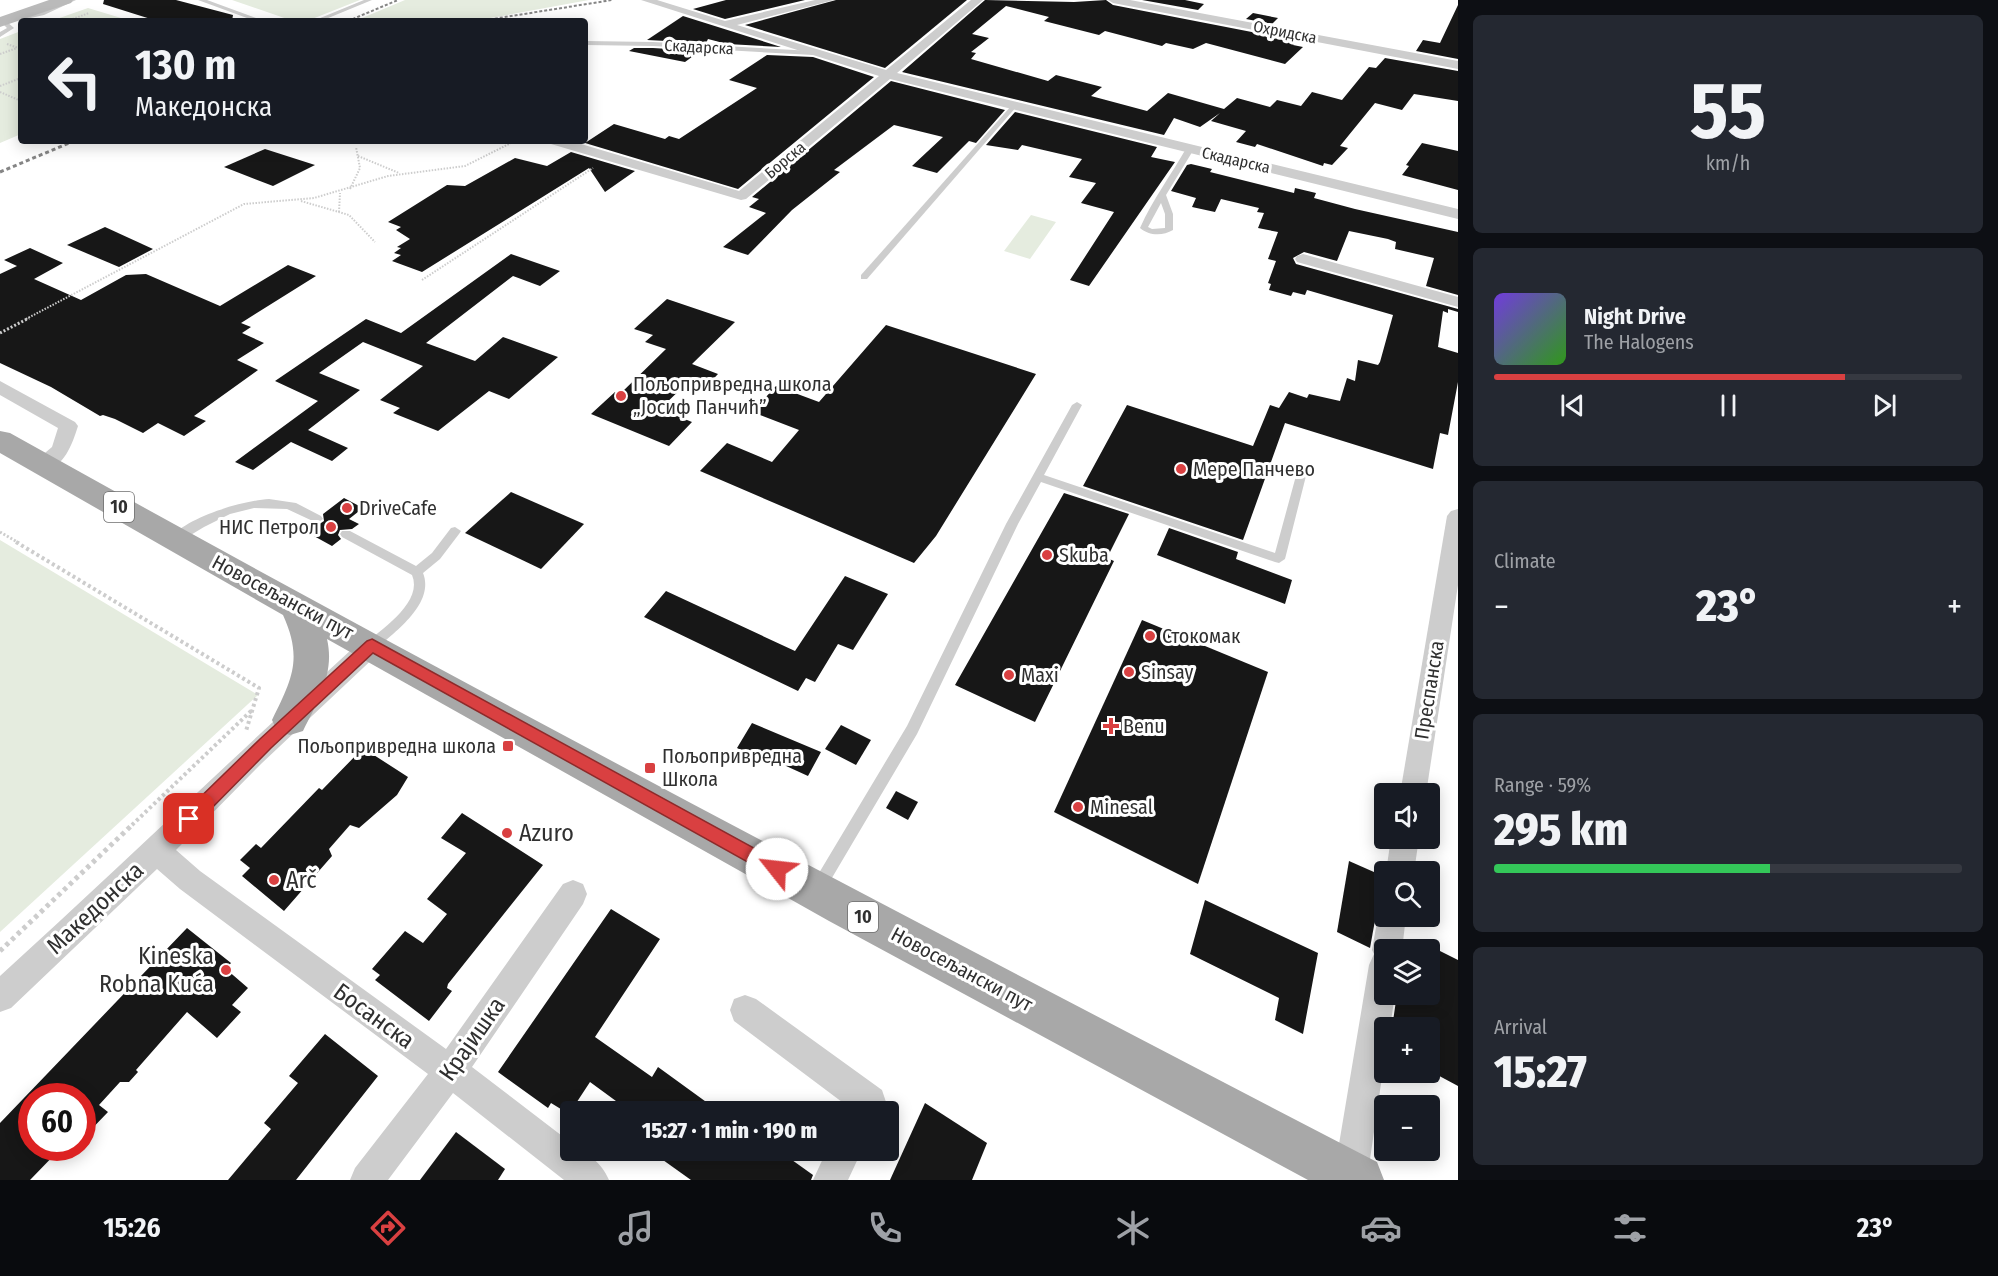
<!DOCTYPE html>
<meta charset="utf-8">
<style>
body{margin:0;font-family:"Fira Sans Condensed",sans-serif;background:#242831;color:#f1f3f6;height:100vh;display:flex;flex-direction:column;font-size:22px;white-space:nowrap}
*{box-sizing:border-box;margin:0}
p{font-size:20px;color:#9ea1a6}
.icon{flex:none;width:33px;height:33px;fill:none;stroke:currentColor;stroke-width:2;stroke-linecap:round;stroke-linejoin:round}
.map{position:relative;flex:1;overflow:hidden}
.sheet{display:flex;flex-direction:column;gap:15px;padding:15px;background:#0d0f14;width:540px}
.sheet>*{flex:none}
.guide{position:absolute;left:18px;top:18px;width:570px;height:126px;border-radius:6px;box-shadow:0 3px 15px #0003;background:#171b24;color:#f1f3f6;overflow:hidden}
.tools{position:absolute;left:1374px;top:783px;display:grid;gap:12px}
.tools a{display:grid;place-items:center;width:66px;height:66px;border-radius:6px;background:#171b24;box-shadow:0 3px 15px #0003;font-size:30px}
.speed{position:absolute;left:18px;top:1083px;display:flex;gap:12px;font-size:30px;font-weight:700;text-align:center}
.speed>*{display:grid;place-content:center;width:78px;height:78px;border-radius:50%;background:#171b24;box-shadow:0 3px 15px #0003;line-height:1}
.speed .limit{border:9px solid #d22;background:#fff;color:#111}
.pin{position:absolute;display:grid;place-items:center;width:51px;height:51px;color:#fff;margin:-26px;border-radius:12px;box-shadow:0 3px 9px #0006}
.me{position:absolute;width:66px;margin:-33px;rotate:299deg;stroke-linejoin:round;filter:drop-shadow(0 0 4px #0008)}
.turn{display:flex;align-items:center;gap:21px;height:126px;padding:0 18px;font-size:27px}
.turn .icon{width:78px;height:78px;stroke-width:2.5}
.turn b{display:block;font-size:42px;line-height:51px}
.big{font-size:45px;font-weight:800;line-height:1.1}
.sheet .card{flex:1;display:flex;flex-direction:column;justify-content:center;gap:9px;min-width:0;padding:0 21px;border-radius:9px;background:#242831}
.sheet .dial{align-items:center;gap:0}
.dial b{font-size:78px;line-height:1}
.song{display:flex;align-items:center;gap:18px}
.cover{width:72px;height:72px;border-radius:9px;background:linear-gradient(135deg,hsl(260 70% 55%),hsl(110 70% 35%))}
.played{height:6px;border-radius:3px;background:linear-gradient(90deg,#d94041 75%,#363941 75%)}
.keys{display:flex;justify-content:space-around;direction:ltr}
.heat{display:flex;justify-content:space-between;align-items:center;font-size:33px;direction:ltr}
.charge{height:9px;border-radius:4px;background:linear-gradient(90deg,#34c759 59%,#363941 0)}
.trip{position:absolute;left:560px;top:1101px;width:339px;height:60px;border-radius:6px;background:#171b24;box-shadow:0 3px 15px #0003;font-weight:800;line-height:60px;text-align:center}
.menu{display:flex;height:96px;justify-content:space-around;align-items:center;background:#090b0e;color:#9ea1a6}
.menu .icon{width:42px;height:42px}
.menu .on{color:#d94041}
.menu b{font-size:27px;color:#f1f3f6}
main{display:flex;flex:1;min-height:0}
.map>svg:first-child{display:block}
</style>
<main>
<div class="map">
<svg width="1458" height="1180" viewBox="0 0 1458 1180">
<rect width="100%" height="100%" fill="#fff"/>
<g fill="#e5ecdf">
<polygon points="232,0 360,0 312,19 293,21"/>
<polygon points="405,0 589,0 474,21 355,21"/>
<polygon points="88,8 131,21 51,21"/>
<polygon points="21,31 21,134 0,143 0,39"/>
<polygon points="1031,215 1056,222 1030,259 1004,251"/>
<polygon points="0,540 258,695 0,932"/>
</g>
<g fill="#171717">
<polygon points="104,0 176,0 233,15 232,21 157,21 103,4"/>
<polygon points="726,0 805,0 725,19 693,9"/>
<polygon points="836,0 967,0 885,68 745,25"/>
<polygon points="985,0 1074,2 1106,0 1113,5 1262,34 1295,42 1293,45 1303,47 1285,64 1206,43 1193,49 1166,43 1162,46 1105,31 1099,35 1044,21 1049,17 1006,6 972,34 989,38 971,52 976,53 971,59 1048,81 1056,75 1102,87 1091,96 1147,111 1168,93 1224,109 1237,98 1270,107 1277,100 1301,106 1312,92 1342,100 1369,67 1376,68 1385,58 1458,71 1458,101 1414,94 1402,110 1375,103 1340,146 1348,148 1332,165 1324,163 1323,166 1257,144 1255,147 1236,142 1246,131 1211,121 1220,113 1200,127 1174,118 1164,135 902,72"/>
<polygon points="1142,0 1185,0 1204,4 1198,10"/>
<polygon points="1458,5 1458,59 1416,51 1423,40 1440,43"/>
<polygon points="1253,13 1278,18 1272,24 1246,19"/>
<polygon points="683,16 781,47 727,44 708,39 706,43 647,40"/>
<polygon points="634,48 653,48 700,51 685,62 629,51"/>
<polygon points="767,55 813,57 874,77 738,189 585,143 614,124 665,139 669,136 679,139 757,88 729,80"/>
<polygon points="891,81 1005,110 976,143 969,141 937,173 912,166 943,137 894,125 834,170 840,172 792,210 748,255 723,247 766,213 749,207 759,199 752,197"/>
<polygon points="1015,112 1157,147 1151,157 1175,162 1089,286 1070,280 1114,212 1081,203 1096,183 1069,177 1082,159 1022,145 1018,150 986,145"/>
<polygon points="1422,143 1458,151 1458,190 1402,175 1409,166 1406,165"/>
<polygon points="265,149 315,165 273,186 224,167"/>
<polygon points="571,152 635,171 605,192 589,168 422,272 392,261 401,255 394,253 401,248 397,247 410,239 396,230 401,227 388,222 447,185 465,186 515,158 547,166"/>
<polygon points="1191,164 1212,169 1210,172 1294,193 1295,188 1316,193 1314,198 1355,209 1458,232 1458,295 1426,286 1434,258 1395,249 1396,242 1388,239 1349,231 1337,261 1304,252 1293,258 1296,264 1458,309 1458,312 1448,309 1448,313 1443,311 1438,347 1458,353 1458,382 1448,435 1440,433 1433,469 1285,423 1243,540 1083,486 1127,405 1253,446 1270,405 1279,408 1289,392 1307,398 1309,394 1340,401 1347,378 1355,381 1358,360 1378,365 1380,362 1393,315 1307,290 1305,295 1293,292 1291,296 1269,290 1271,284 1268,283 1276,261 1268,259 1278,232 1258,228 1264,213 1257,212 1259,208 1221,199 1215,212 1192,207 1196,198 1171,191 1187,165"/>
<polygon points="105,227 153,249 119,267 67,245"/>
<polygon points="30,248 63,263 34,279 81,300 126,275 146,274 220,306 288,265 316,276 241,323 251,327 242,333 264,343 237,360 258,370 194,416 206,421 184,436 158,423 143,433 115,419 103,415 100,416 51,387 0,363 0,274 17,266 4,260"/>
<polygon points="511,254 560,271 540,286 513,276 426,343 475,361 503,337 558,357 509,399 489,391 438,431 393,413 400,408 380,400 423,366 363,342 319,373 360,390 308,430 348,448 332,461 291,442 253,470 235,462 318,401 275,381 366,319 401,333"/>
<polygon points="667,299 735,322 692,364 718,374 703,390 686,384 660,409 692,422 669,446 591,414 615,392 620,394 666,349 645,342 653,335 634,329"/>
<polygon points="886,325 1036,374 936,536 914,563 700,471 727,443 772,462 799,430 752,412 776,386 819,402"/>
<polygon points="511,492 584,524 541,569 465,533"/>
<polygon points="1064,493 1129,514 1107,558 1114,561 1035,722 955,685"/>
<polygon points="344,498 363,508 349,519 359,524 352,529 340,530 338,535 341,539 332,546 303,530 312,523 318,525 324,521 323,514"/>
<polygon points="1169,528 1238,552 1236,559 1292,580 1285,604 1157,555"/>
<polygon points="845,576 888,594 853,650 838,644 815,682 806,678 798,691 644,617 666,591 795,651"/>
<polygon points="1142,620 1268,672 1198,884 1054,812"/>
<polygon points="752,723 821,752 808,776 762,755 759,759 737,748"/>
<polygon points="841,725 871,740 856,765 825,749"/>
<polygon points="363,748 408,777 397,795 359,828 350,825 329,849 332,856 284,911 242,876 250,868 240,860 256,844 261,848 319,788 322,790"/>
<polygon points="896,791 918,802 908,820 886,808"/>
<polygon points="462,813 543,865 448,984 447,988 452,991 429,1021 375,980 380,975 372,969 405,931 423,943 447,914 427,899 466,853 441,838"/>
<polygon points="1349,861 1383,876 1370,948 1337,932"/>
<polygon points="1205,900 1318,953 1303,1034 1275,1020 1279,998 1190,954"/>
<polygon points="611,909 660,939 595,1037 652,1077 658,1067 720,1112 631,1112 590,1082 569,1114 551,1103 548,1108 498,1072"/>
<polygon points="187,928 231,963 226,969 248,988 232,1005 241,1012 217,1038 187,1012 136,1070 138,1072 129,1082 120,1082 99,1105 108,1112 82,1139 82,1096 32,1096 32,1148 61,1148 30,1180 0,1180 0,1123"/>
<polygon points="1430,946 1458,960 1458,1086 1430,1071 1430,1028 1392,1028 1397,994 1430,994"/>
<polygon points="325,1034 378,1076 296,1180 228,1180 271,1129 264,1123 298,1083 289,1076"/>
<polygon points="925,1103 987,1143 972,1180 890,1180"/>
<polygon points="456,1132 505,1169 498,1180 420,1180"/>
<polygon points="649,1150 778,1150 813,1175 811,1180 691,1180"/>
</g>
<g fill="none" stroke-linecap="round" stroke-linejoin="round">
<g stroke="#cdcdcd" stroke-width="2" stroke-dasharray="1.5 1.5" stroke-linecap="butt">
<polyline points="67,21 89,13"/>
<polyline points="7,44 21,49"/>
<polyline points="0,54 17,48"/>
<polyline points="0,86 21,78"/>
<polyline points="0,92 21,101"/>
<polyline points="358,156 399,173"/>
<polyline points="350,189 360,168 356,147"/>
<polyline points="301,201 349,215 375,242"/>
<polyline points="339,212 340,193"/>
<polyline points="422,280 593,168"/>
<polyline points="26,319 244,204 314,198 388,176 465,166 515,141"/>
</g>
<g stroke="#cdcdcd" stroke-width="3" stroke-dasharray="2 2" stroke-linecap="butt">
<polyline points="0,333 29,318"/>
<polyline points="0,532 19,543"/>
</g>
<g stroke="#cdcdcd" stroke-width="4" stroke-dasharray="3 3" stroke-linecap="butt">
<polyline points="16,542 259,688 246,731"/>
<polyline points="132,825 251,711"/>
</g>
<polyline stroke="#cdcdcd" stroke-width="5" stroke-dasharray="4 4" stroke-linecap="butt" points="0,951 133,824"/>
<g fill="#cdcdcd" fill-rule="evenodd">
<polygon points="68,0 76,0 44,15 17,21 14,19 40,13"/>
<polygon points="198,0 207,0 264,21 255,21"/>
<polygon points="364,0 372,0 321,21 313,21"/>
<polygon points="1,20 5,20 14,28 0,37 0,32 7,28 1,22"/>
<polygon points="585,41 653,42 813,51 816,53 813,55 653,46 585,45"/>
<polygon points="1012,105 1017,106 867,279 861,279 861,275"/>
<path d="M1187,147L1194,149L1166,195L1173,214V230C1163,236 1149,236 1140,228C1153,199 1171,175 1187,147ZM1161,203L1165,214V228L1152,229L1148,227Z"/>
<polygon points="1077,402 1082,405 1044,475 1275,553 1297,472 1298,469 1306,469 1307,472 1285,559 1279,563 1275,562 1041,482 1018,524 917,734 823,893 818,895 813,893 810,888 813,883 907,726 1006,524 1072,405"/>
<path d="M269,499L296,503L321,516L323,519L317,523L287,509L254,508L230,514L204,527L179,542H171L169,539C187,517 241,501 269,499Z"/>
<path d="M455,527L461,531L459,534L440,559L423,573C435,603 396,631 376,649H368L366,645L368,641C385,627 423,601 412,575L342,537L340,534L342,531H350L416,566L432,553L451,528Z"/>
</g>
<g fill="#cdcdcd" fill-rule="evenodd">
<polygon points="641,0 657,0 725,21 815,0 834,0 737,25 886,70 971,0 983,0 897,73 1458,209 1458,219 890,79 746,199 741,200 551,144 549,141 571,141 739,191 879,76"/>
<polygon points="1108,0 1130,0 1458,61 1458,69 1113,3"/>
<polygon points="1303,254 1458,297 1458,307 1297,262 1295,259 1297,256"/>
<path d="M0,381L75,422L78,426C72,445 62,475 36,468L33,463L52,447L58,428L0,395Z"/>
<polygon points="1458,509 1458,585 1426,794 1400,794 1447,516 1451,511"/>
<path d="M372,636L380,638L384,645L380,652L262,763L176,850L200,871L446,1049L563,884L573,880L583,884L587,894L583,904L472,1067L570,1142V1150C588,1150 602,1164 609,1180H564L453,1093L388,1180H350L355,1168L428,1074L180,889L157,869L11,1008L0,1012V976C122,865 241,750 364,638Z"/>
<polygon points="1391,838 1419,838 1414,872 1386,872"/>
<polygon points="1384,905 1384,916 1406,916 1402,950 1384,950 1384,994 1395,994 1390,1028 1384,1028 1384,1063 1367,1180 1333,1180 1369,965 1374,954 1372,950 1378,916"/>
<polygon points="745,995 756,999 882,1090 886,1102 882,1112 849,1112 850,1108 734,1021 730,1010 734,999"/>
<polygon points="827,1150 862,1150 848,1180 813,1180"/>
</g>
<polygon fill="#bababa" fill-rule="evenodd" points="49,0 73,0 71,3 0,27 0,17"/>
<path fill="#a8a8a8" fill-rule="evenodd" d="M0,431L10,433C460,685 919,924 1377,1162L1384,1180H1308L829,921L327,639C335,673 318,701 303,731L290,735L277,731L272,720C292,679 303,659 283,615L0,453Z"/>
<g stroke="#858585" stroke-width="2" stroke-dasharray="3 2" stroke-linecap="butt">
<polyline points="348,21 398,0"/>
<polyline points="480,21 612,0"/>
</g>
<polyline stroke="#858585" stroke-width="3" stroke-dasharray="4 3" stroke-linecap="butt" points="0,172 74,141"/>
</g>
<polygon fill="#d94041" stroke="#8d2a2a" stroke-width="1.5" points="372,639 783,864 786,869 783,875 777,877 771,875 373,653 271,748 195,825 189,827 183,825 181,819 183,814 260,739 367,641"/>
<g fill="#d94041" stroke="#fff" stroke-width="2">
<circle cx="621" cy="396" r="6"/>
<circle cx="1181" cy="469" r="6"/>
<circle cx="347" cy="508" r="6"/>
<circle cx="331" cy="527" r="6"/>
<circle cx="1047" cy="555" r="6"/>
<circle cx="1150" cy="636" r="6"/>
<circle cx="1129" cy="672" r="6"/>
<circle cx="1009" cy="675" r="6"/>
<path d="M1108 717h6v6h6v6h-6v6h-6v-6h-6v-6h6z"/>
<rect x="502" y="740" width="12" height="12" rx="3"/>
<rect x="644" y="762" width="12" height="12" rx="3"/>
<circle cx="1078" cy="807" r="6"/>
<circle cx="507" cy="833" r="6"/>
<circle cx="274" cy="880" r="6"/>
<circle cx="226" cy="970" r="6"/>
</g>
<g text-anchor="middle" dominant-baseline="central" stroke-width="6" stroke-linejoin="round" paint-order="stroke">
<g font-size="16" fill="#303030" stroke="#fff">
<text transform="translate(1285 32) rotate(11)">Охридска</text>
<text transform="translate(699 47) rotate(3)">Скадарска</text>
<text transform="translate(785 160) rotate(-40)">Борска</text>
<text transform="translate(1236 160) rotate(13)">Скадарска</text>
</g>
<g fill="#fff" stroke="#6e6e6e" stroke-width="1.5">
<rect x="104" y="492" width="30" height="30" rx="4.5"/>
<rect x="848" y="902" width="30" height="30" rx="4.5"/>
</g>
<g font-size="18" font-weight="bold" fill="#303030">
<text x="119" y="507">10</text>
<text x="863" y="917">10</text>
</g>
<g font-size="20" fill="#303030" stroke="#fff" text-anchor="start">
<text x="633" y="384">Пољопривредна школа<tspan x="633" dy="23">„Јосиф Панчић”</tspan></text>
<text x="1193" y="469">Мере Панчево</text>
<text x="359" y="508">DriveCafe</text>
<text x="319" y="527" text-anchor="end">НИС Петрол</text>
<text x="1059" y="555">Skuba</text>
<text x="1162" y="636">Стокомак</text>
<text x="1141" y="672">Sinsay</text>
<text x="1021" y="675">Maxi</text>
<text x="1123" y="726">Benu</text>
<text x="496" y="746" text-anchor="end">Пољопривредна школа</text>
<text x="662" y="756">Пољопривредна<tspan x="662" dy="23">Школа</tspan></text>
<text x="1090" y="807">Minesal</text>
</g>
<g font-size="20" fill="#303030" stroke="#fff">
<text transform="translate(283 597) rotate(28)">Новосељански пут</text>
<text transform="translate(1429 690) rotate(-81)">Преспанска</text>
<text transform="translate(962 969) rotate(28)">Новосељански пут</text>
</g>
<g font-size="24" fill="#303030" stroke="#fff" text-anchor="start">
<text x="519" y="833">Azuro</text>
<text x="286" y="880">Arč</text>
<text x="214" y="956" text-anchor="end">Kineska<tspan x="214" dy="28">Robna Kuća</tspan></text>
</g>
<g font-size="24" fill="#303030" stroke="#fff">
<text transform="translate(95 908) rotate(-43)">Македонска</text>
<text transform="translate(374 1016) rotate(36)">Босанска</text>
<text transform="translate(472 1039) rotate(-55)">Крајишка</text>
</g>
</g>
</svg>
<div class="tools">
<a><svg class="icon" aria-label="sound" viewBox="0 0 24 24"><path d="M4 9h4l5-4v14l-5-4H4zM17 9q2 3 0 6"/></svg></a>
<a><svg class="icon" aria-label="search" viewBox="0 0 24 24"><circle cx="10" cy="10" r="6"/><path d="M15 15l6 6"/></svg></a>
<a><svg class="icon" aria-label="layers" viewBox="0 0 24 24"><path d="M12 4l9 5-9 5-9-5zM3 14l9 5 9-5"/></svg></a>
<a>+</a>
<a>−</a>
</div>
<div class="speed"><div class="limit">60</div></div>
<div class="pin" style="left:189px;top:819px;background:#d93025"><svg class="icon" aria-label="arrive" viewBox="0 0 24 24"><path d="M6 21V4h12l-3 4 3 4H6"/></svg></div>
<svg class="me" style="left:777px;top:869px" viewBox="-20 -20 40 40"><circle r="19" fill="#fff"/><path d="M0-13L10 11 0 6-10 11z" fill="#d94041"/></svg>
<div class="trip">15:27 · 1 min · 190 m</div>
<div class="guide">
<div class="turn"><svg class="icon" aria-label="left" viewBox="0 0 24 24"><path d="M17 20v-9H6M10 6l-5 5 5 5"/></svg><div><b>130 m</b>Македонска</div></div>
</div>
</div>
<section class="sheet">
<div class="card dial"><b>55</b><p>km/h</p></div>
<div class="card">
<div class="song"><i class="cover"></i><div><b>Night Drive</b><p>The Halogens</p></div></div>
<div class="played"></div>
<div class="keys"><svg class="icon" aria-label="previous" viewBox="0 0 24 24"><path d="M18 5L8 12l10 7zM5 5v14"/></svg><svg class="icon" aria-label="pause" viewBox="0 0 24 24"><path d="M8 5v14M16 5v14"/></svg><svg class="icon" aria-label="next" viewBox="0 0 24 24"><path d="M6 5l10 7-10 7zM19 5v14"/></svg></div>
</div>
<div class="card"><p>Climate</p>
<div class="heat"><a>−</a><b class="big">23°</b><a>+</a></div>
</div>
<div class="card"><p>Range · 59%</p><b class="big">295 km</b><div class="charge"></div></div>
<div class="card"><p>Arrival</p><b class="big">15:27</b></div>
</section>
</main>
<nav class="menu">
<b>15:26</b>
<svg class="icon on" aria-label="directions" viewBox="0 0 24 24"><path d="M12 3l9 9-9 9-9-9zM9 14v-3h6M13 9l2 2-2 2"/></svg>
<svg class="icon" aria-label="music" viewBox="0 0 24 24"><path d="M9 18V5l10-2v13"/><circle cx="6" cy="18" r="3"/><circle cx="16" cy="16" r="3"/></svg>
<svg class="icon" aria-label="phone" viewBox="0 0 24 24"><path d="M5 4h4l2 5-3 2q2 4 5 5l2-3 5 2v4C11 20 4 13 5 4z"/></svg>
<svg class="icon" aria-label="climate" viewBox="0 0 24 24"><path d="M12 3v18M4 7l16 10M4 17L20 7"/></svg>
<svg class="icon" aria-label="car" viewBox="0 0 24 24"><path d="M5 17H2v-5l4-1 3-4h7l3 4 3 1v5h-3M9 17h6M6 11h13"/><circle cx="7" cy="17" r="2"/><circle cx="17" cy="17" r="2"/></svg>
<svg class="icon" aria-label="filters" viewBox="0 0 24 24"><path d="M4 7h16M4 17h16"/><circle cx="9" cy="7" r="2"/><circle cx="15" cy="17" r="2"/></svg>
<b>23°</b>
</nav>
